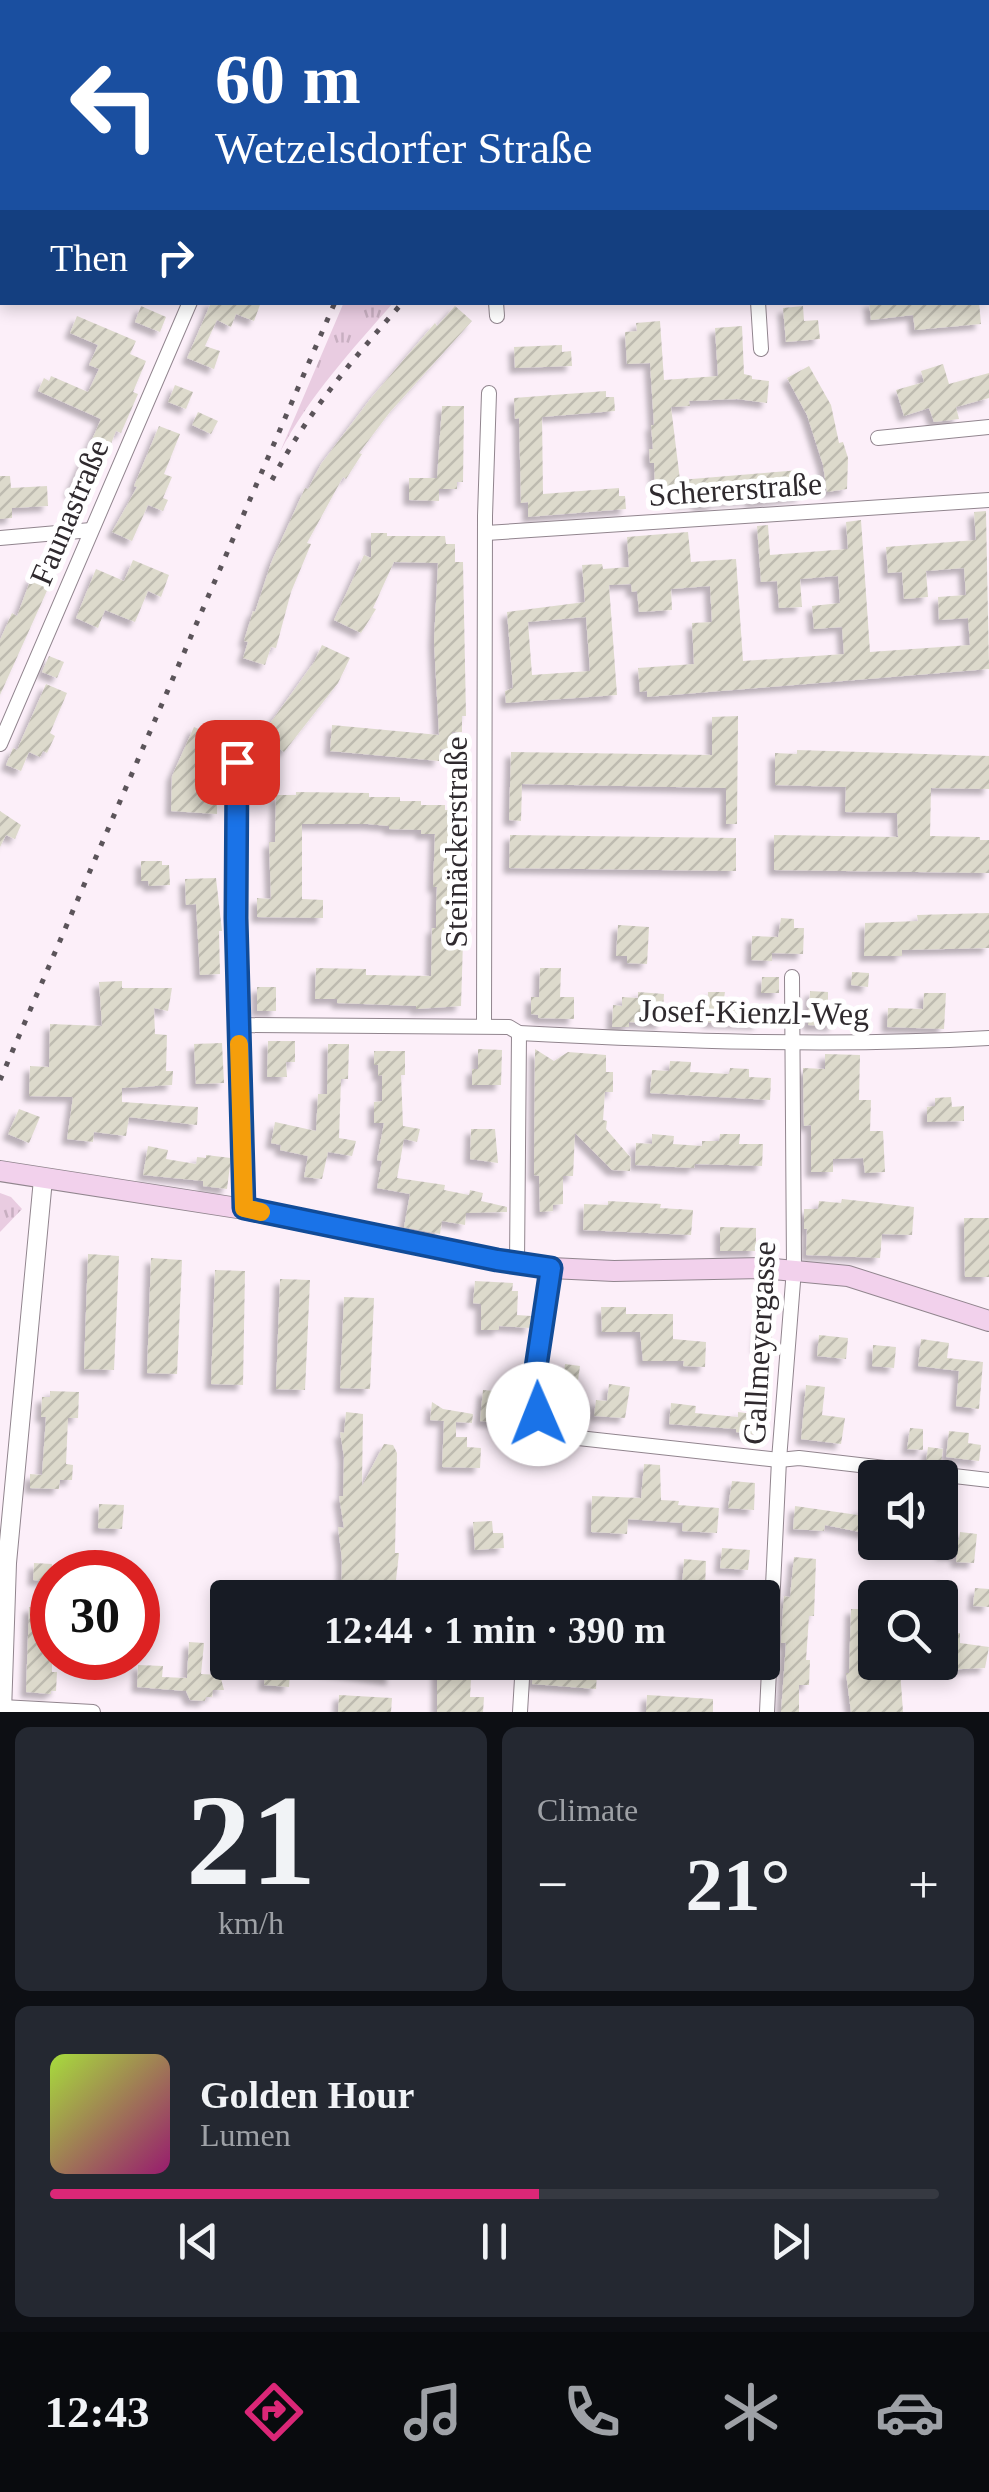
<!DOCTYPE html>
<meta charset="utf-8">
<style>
body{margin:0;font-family:Georgia,serif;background:#242831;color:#f1f3f6;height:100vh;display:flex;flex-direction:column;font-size:38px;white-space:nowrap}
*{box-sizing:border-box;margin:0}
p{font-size:32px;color:#9ea1a6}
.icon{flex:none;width:55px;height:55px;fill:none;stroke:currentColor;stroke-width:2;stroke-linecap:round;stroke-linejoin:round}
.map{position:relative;height:1712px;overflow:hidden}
.details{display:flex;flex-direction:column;gap:15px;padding:15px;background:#0d0f14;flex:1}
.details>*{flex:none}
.guide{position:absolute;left:0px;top:0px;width:990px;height:305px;box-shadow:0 5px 15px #0003;background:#1a4fa0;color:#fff;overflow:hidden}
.tools{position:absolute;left:858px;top:1460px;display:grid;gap:20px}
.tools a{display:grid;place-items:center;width:100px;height:100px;border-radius:10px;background:#171b24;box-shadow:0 5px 15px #0003;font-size:50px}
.speed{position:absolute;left:30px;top:1550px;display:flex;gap:20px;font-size:50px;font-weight:700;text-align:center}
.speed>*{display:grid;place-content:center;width:130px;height:130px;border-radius:50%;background:#171b24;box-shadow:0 5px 15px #0003;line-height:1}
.speed .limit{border:15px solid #d22;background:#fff;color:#111}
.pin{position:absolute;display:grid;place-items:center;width:85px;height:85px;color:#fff;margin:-42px;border-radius:20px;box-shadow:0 5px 15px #0006}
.me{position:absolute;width:110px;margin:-55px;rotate:359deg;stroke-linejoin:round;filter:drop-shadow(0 0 8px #0008)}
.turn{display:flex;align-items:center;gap:35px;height:210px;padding:0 50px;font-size:45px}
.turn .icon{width:130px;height:130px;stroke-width:2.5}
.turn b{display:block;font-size:70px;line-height:85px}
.then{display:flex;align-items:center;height:95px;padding:0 50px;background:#0003;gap:20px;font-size:38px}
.big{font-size:75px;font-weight:800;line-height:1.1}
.details .widget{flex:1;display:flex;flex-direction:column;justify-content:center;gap:15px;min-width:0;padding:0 35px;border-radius:15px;background:#242831}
.details .dial{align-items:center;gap:0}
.dial b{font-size:130px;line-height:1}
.song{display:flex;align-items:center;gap:30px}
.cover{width:120px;height:120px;border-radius:15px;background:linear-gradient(135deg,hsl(80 70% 55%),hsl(320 70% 35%))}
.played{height:10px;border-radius:5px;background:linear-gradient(90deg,#db2777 55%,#363941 55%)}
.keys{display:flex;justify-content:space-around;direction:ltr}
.heat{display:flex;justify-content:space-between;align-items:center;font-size:55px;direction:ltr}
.details .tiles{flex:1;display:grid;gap:15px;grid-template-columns:1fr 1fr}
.widget:last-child{grid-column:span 2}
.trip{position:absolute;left:210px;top:1580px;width:570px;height:100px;border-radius:10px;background:#171b24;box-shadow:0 5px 15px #0003;font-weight:800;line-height:100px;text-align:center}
.tab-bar{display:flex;height:160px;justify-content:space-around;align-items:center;background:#090b0e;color:#9ea1a6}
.tab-bar .icon{width:70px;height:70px}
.tab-bar .current{color:#db2777}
.tab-bar b{font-size:45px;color:#f1f3f6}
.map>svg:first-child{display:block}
</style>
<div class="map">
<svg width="989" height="1712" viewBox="0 0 989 1712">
<defs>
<pattern id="grass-tufts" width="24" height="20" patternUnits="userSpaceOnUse" patternTransform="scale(2.5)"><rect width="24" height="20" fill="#e9cce1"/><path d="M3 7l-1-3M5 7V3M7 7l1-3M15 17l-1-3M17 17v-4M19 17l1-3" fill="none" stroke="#c8afc1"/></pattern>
<pattern id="building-hatch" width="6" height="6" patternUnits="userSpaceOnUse" patternTransform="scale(2.5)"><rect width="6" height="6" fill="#dddacc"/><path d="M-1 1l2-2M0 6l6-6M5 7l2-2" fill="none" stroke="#bebbb0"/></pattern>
<filter id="shadow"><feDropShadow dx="-5.5" dy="5.5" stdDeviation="2.5" flood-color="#0004"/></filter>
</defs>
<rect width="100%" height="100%" fill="#fceff9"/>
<g fill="url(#grass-tufts)">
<path d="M344,302L393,303C351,351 310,395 280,452Z"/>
<polygon points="0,1193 11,1197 22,1209 0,1232"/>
</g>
<polygon fill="#e9cce1" points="0,0 101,0 101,2 2,2 0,99"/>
<g fill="url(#building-hatch)" fill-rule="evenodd" filter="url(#shadow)">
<polygon points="208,302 261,302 254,321 236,314 231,327 217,320 205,346 220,351 214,369 187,358 210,305"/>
<polygon points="869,302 979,302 981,324 915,330 913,315 871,320"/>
<polygon points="141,306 166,317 160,332 135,322"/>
<polygon points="455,306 472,321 390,412 359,453 362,454 346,479 343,477 307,543 311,544 291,592 276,648 271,647 265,665 243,658 248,642 244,641 253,611 255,612 271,563 305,488 308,489 321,464 371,398 435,323 437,326"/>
<polygon points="803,306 804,321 818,320 820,339 786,342 783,308"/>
<polygon points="77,316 136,341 130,354 146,361 133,392 138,394 121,433 116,431 89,500 69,492 101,419 38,391 44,378 49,381 51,376 88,392 99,369 89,365 98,345 70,333"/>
<polygon points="660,321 664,380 718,376 715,328 742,326 744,374 752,376 752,379 769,381 767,403 737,399 689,401 690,406 671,407 680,480 800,470 802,496 751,503 751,499 713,502 714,505 698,506 698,502 678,503 677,498 663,499 662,485 655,486 654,463 650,463 649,449 653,449 651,425 654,425 650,363 627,364 625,332 637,331 636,323"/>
<polygon points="562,345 562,352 571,351 572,366 515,368 514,347"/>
<polygon points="943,364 949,384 989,373 989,398 956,407 959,419 934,422 929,408 904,416 896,390 924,382 921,371"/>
<polygon points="809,366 831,405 839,443 843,442 848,458 847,489 827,492 823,465 807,415 787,378"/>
<polygon points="175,385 193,392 186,409 168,402"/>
<polygon points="606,391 606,397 614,397 615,411 542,417 543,494 619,488 619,496 625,496 626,509 528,517 528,502 521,503 519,418 515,419 514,398"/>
<polygon points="442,406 464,406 463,482 457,482 457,489 439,489 439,501 409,500 409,478 437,478"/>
<polygon points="198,412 218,421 211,434 192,425"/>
<polygon points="159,426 180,434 164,474 172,477 163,498 168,500 163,511 148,505 132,541 112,532 137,487 134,486"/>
<polygon points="0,476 10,476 11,488 47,486 48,506 12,508 12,518 0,519"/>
<path d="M986,511L989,669L647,697V691L640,692L638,668L694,664L692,623L712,622L710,586L671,589L672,610L639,612L637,591L632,592L631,584L609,585L617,695L506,703L505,691L513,688L507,612L585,602L582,565L602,564L603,569L629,567L627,537L688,532L691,562L736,559L743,661L844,654L842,627L814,629L812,606L840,603L838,576L800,579L802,607L779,608L777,581L761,582L757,526L768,525L770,555L848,549L846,522L861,520L870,652L970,645L968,618L939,620L938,597L966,595L964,568L926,571L928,597L904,599L902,572L888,573L886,547L976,540L974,512ZM586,617L590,671L532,675L528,622Z"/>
<polygon points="371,533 387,533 387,536 445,536 446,544 455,544 455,562 463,562 466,716 462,716 462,732 452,732 451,750 440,749 439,761 330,751 332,725 439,735 434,641 438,563 394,562 373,608 376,609 361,633 334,620 364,555 371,558"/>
<polygon points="133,560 169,575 161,597 148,591 135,622 105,610 98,628 76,618 96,569 124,581"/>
<polygon points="32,576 50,584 0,695 0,640 12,613 17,616"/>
<polygon points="322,645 350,658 338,683 284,752 261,736 314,662"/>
<polygon points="49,656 64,662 57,678 42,672"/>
<polygon points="46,684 67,693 50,733 55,736 47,753 43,751 40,757 29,752 21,771 6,765 13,748 17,750"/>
<polygon points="738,716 737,824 726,824 726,788 522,784 521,821 509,820 511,752 712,755 712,717"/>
<polygon points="194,727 219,738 221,753 216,751 200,787 206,787 206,795 217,795 217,814 171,811 172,776"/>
<polygon points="797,750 989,756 989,789 931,788 930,836 980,837 980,840 989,840 989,873 774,870 774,835 898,837 897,813 845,812 846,787 775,785 775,753 797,754"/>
<polygon points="296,792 369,793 369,797 400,797 400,801 421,801 421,805 445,805 445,810 467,810 461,1006 416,1009 416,1006 337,1003 337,999 315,999 316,968 366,969 366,975 431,976 432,928 436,928 436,907 437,887 433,887 435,834 421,834 421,830 389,829 389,826 368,824 302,824 302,899 323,900 323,918 257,917 257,898 271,899 269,842 275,842 276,795 296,795"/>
<polygon points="0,811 21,825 15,839 6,835 0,847"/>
<polygon points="510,835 736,838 736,871 509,868"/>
<polygon points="141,861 162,861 162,865 169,865 170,885 149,886 148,881 141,881"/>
<polygon points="216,878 222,931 219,931 220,974 200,975 196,904 186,905 185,879"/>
<polygon points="989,913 989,948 902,950 902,956 864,956 865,923 918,921 917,915"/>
<polygon points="781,918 794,919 794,928 804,928 803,954 772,953 772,961 751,960 752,936 778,937"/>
<polygon points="618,925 649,927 647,964 627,963 627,956 616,956"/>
<polygon points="540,968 561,968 560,997 574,997 574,1019 538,1018 538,1015 531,1014 531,997 539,997"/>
<polygon points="852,972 869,973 868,987 851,985"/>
<polygon points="762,977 779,977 779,993 761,993"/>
<polygon points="122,981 122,988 172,988 168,1011 154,1008 155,1034 167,1035 166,1071 173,1071 172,1085 122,1088 122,1102 198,1107 197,1125 129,1117 126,1136 94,1132 93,1142 67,1139 73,1097 29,1096 30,1066 49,1067 50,1024 102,1026 99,982"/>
<rect x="257" y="987" width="19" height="24"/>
<polygon points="810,991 828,992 828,1008 834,1008 834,1026 808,1025"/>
<polygon points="638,992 664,994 662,1024 629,1022 629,1027 612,1027 613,1005 622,1006 622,997 638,998"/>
<polygon points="708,992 725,992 724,998 738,998 738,1005 759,1006 759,1024 707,1022"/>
<polygon points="924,993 946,993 944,1029 887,1027 888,1008 923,1009"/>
<polygon points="268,1041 295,1041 295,1062 286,1062 287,1077 267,1077"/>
<polygon points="222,1043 224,1083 196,1084 194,1044"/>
<polygon points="328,1044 349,1044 348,1079 341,1079 339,1138 356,1141 352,1156 328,1152 322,1179 304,1177 308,1156 280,1150 281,1145 271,1143 275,1122 316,1131 318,1094 327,1094"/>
<polygon points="478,1049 502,1050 501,1085 472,1085 472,1069 478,1069"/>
<polygon points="535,1049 554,1061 568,1052 606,1055 606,1072 613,1072 613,1092 605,1092 603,1120 607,1121 606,1129 631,1158 630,1171 612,1170 575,1133 573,1176 563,1176 563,1204 553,1205 553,1211 540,1212 539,1176 534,1175"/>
<polygon points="374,1051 405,1051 405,1075 401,1075 403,1126 420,1129 417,1142 404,1139 397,1178 445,1185 444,1190 469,1195 470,1190 483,1193 481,1201 507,1207 507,1212 466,1213 465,1225 442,1221 440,1234 404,1227 410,1194 377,1188 382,1161 377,1160 384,1123 374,1123 374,1102 382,1101 382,1075 378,1076 378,1065 374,1065"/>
<polygon points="825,1054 860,1055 859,1100 871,1100 870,1131 883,1131 885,1172 865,1173 863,1158 833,1159 833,1172 811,1172 811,1125 804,1126 803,1068 825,1069"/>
<polygon points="670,1061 691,1062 690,1072 729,1074 730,1068 749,1069 749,1077 771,1078 770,1100 650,1093 652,1070 669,1071"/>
<polygon points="951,1097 952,1107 964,1106 964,1121 927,1122 927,1107 935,1106 935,1098"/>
<polygon points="19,1109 40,1117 29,1143 8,1134"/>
<polygon points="471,1129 495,1129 498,1163 470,1159"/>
<polygon points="652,1134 674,1136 673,1144 702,1146 702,1141 719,1141 720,1134 740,1134 739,1144 763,1144 762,1166 695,1164 694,1168 635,1165 636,1143 652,1144"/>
<polygon points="148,1146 168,1150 166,1159 196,1164 197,1157 206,1158 206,1155 231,1158 227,1189 203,1186 203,1181 143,1175"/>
<polygon points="842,1199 914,1207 912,1235 882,1234 880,1258 806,1255 807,1229 804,1229 804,1209 818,1209 819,1201 841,1203"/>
<polygon points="608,1201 661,1204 660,1208 693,1210 691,1235 583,1230 584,1204 608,1205"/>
<polygon points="964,1218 989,1218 989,1277 965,1277"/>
<polygon points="720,1227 756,1228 756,1251 720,1251"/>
<polygon points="88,1254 119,1256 114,1370 84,1369"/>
<polygon points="151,1258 182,1260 177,1374 147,1373"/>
<polygon points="215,1270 245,1271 243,1385 211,1384"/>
<polygon points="280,1279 310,1280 305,1390 276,1389"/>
<polygon points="475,1281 513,1283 512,1291 518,1291 517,1315 531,1316 530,1328 499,1326 499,1330 481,1330 481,1304 473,1303"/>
<polygon points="344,1297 374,1298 370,1389 340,1388"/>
<polygon points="601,1307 626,1307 626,1314 673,1314 673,1339 706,1342 705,1367 683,1366 684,1361 643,1361 640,1332 602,1332"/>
<polygon points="759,1322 773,1323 771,1349 757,1348"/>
<polygon points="819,1335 848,1338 846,1359 817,1356"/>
<polygon points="921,1339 949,1343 947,1358 983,1362 979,1409 956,1406 959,1371 918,1366"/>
<polygon points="873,1345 896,1347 894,1368 872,1366"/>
<polygon points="565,1364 580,1366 578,1380 563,1378"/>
<polygon points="609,1384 630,1387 625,1418 594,1416 596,1400 607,1401"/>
<polygon points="806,1385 825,1387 822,1415 845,1418 841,1444 801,1439"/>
<polygon points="483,1390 516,1393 513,1424 480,1421"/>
<polygon points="50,1391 79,1392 78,1418 68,1418 66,1464 73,1465 72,1480 60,1480 59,1489 30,1488 30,1474 42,1475 46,1417 41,1417 42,1397 50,1397"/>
<polygon points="432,1402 443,1409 473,1414 472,1423 456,1422 456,1437 467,1437 467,1447 481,1448 480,1468 442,1467 444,1421 430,1420"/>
<polygon points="671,1403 696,1406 695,1413 738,1417 738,1412 760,1415 757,1435 736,1432 736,1429 669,1424"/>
<polygon points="346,1412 363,1414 362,1486 384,1444 393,1445 397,1453 395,1553 399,1553 394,1598 341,1598 342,1560 338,1527 344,1528 339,1496 343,1496 344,1457 340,1432 344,1433"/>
<polygon points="910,1428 923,1429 923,1450 907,1449"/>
<polygon points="949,1431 969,1433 968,1443 981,1445 979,1461 946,1457"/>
<polygon points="928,1447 943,1449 941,1464 926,1462"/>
<polygon points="644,1464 660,1465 661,1500 679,1501 678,1505 719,1508 717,1533 682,1531 683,1523 628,1519 627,1534 591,1532 592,1496 641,1498"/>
<polygon points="732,1481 755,1483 754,1510 728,1508"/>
<polygon points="99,1504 124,1505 122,1529 98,1528"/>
<polygon points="795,1506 858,1515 858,1509 875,1510 875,1535 825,1525 824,1531 793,1529"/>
<polygon points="492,1521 493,1533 503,1533 504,1548 475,1550 473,1522"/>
<polygon points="960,1532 977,1534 974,1563 956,1562 957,1555 941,1554 942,1538 959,1540"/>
<polygon points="722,1548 750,1550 748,1570 720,1568"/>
<polygon points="794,1557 816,1559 814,1616 809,1616 806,1660 810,1660 809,1685 799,1685 799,1712 781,1712 786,1643 781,1643 783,1608 784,1596 790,1597"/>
<polygon points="684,1559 706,1561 705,1588 682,1587"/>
<polygon points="34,1563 52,1564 52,1581 33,1580"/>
<polygon points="645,1584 670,1586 669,1598 644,1598"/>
<polygon points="975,1588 989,1589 989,1607 973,1606"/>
<polygon points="29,1607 52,1608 52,1672 57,1672 56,1691 51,1691 51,1694 26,1692"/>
<polygon points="851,1609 866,1609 867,1672 900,1670 903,1712 851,1712 846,1673 849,1673"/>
<polygon points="960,1633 960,1643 989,1647 985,1668 940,1670 940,1640 947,1640 946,1634"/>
<polygon points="189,1642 204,1643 201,1674 220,1675 224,1690 213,1690 212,1697 206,1697 205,1701 190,1700 186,1691 137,1687 138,1665 163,1666 162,1677 187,1678"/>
<polygon points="318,1662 392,1662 392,1680 317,1670"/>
<polygon points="437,1662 472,1662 470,1697 484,1697 483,1712 437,1712"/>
<polygon points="540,1670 597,1673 596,1689 532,1684 533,1671"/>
<polygon points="265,1672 290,1674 289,1687 264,1685"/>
<polygon points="339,1695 392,1698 391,1712 338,1712"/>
<polygon points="647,1695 713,1699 713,1712 646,1712"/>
</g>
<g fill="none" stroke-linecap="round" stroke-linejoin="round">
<g stroke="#91858e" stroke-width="16">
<g id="minor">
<polyline points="118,2 118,0"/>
<polyline points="303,2 304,0"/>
<polyline points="0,106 2,105"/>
<polyline points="988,212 989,212"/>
<polyline points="0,240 2,240"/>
<polyline points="496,302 497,316"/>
<polyline points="758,302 761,349"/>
<polyline points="878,438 989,427"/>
<polyline points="486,533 989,500"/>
<polyline points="0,538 91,530"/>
<polyline points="0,744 190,302"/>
<polyline points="237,763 236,917 244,1209"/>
<polyline points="238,1025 509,1027 519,1033 517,1263"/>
<polyline points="484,1026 485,516 489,393"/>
<path d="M519,1033C675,1041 833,1047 989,1038"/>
<polyline points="551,1268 532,1394 542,1434 779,1460 799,1458 989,1480"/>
<polyline points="2,1707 93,1712"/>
<polyline points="520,1712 523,1662"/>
<polyline points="767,1712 779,1460 794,1269 792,977"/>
</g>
</g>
<g stroke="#91858e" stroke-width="20">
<polyline id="tertiary" points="2,1712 7,1563 43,1179"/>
</g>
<g stroke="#91858e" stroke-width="22">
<polyline id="secondary" points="0,1171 244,1209 497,1260 551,1268 614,1271 763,1268 848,1276 989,1321"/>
</g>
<use href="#minor" stroke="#fff" stroke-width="14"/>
<use href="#tertiary" stroke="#fff" stroke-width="18"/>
<use href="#secondary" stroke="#f2d1ec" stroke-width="20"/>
<g stroke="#5b545a" stroke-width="5" stroke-dasharray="5 10" stroke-linecap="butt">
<polyline points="440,2 441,0"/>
<polyline points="584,2 584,0"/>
<path d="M272,480C307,413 353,359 403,302"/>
<polyline points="0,1080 335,302"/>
</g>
</g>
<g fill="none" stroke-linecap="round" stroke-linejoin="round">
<g stroke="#114b97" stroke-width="25">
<polyline id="route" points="237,762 236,918 244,1208 497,1260 551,1268 532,1394 538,1414"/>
</g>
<use href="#route" stroke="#1a73e8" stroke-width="18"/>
<polyline stroke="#f59e0b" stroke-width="18" points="239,1044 244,1208 261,1212"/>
</g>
<g text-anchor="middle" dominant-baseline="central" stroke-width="10" stroke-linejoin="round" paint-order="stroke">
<g font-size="32" fill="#2f2a2e" stroke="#fff">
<text transform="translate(735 489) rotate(-4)">Schererstraße</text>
<text transform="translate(69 512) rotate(-67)">Faunastraße</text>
<text transform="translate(456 842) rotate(-90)">Steinäckerstraße</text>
<text transform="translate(754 1012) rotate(1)">Josef-Kienzl-Weg</text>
<text transform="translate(759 1343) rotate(-87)">Gallmeyergasse</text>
</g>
</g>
</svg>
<div class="tools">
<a><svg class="icon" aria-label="sound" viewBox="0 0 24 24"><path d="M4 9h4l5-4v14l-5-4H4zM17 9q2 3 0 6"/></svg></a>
<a><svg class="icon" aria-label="search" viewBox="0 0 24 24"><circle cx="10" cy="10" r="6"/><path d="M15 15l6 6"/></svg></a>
</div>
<div class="speed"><div class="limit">30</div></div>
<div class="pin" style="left:237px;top:762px;background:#d93025"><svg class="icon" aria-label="arrive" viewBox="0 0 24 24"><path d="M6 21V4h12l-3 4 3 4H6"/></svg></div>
<svg class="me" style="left:538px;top:1414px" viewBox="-20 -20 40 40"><circle r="19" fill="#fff"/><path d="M0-13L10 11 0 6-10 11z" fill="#1a73e8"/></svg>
<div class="trip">12:44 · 1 min · 390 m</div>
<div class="guide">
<div class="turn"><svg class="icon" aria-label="left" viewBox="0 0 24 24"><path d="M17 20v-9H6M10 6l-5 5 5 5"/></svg><div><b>60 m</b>Wetzelsdorfer Straße</div></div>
<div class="then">Then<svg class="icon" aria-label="right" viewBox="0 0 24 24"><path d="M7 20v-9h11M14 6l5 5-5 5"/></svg></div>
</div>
</div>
<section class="details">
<div class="tiles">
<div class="widget dial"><b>21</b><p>km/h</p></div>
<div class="widget"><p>Climate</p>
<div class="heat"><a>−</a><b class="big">21°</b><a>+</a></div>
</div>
<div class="widget">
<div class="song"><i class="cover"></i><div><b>Golden Hour</b><p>Lumen</p></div></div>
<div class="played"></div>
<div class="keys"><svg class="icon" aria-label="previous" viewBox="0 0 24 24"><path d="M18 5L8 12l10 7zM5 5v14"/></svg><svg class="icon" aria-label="pause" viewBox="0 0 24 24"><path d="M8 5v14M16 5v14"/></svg><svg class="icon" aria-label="next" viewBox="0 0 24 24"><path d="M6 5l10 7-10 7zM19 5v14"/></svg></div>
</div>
</div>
</section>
<nav class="tab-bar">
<b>12:43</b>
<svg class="icon current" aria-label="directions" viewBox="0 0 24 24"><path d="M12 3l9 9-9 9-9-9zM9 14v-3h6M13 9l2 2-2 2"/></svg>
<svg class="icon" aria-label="music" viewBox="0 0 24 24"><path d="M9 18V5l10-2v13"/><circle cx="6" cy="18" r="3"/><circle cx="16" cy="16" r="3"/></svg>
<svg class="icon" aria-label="phone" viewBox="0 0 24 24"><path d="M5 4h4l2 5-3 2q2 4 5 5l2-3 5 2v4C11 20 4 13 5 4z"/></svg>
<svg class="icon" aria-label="climate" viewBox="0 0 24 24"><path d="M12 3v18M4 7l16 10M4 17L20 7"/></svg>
<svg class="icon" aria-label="car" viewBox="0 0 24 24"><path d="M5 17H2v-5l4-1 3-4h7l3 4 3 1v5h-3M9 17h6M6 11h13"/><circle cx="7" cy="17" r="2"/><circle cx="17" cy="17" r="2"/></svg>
</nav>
